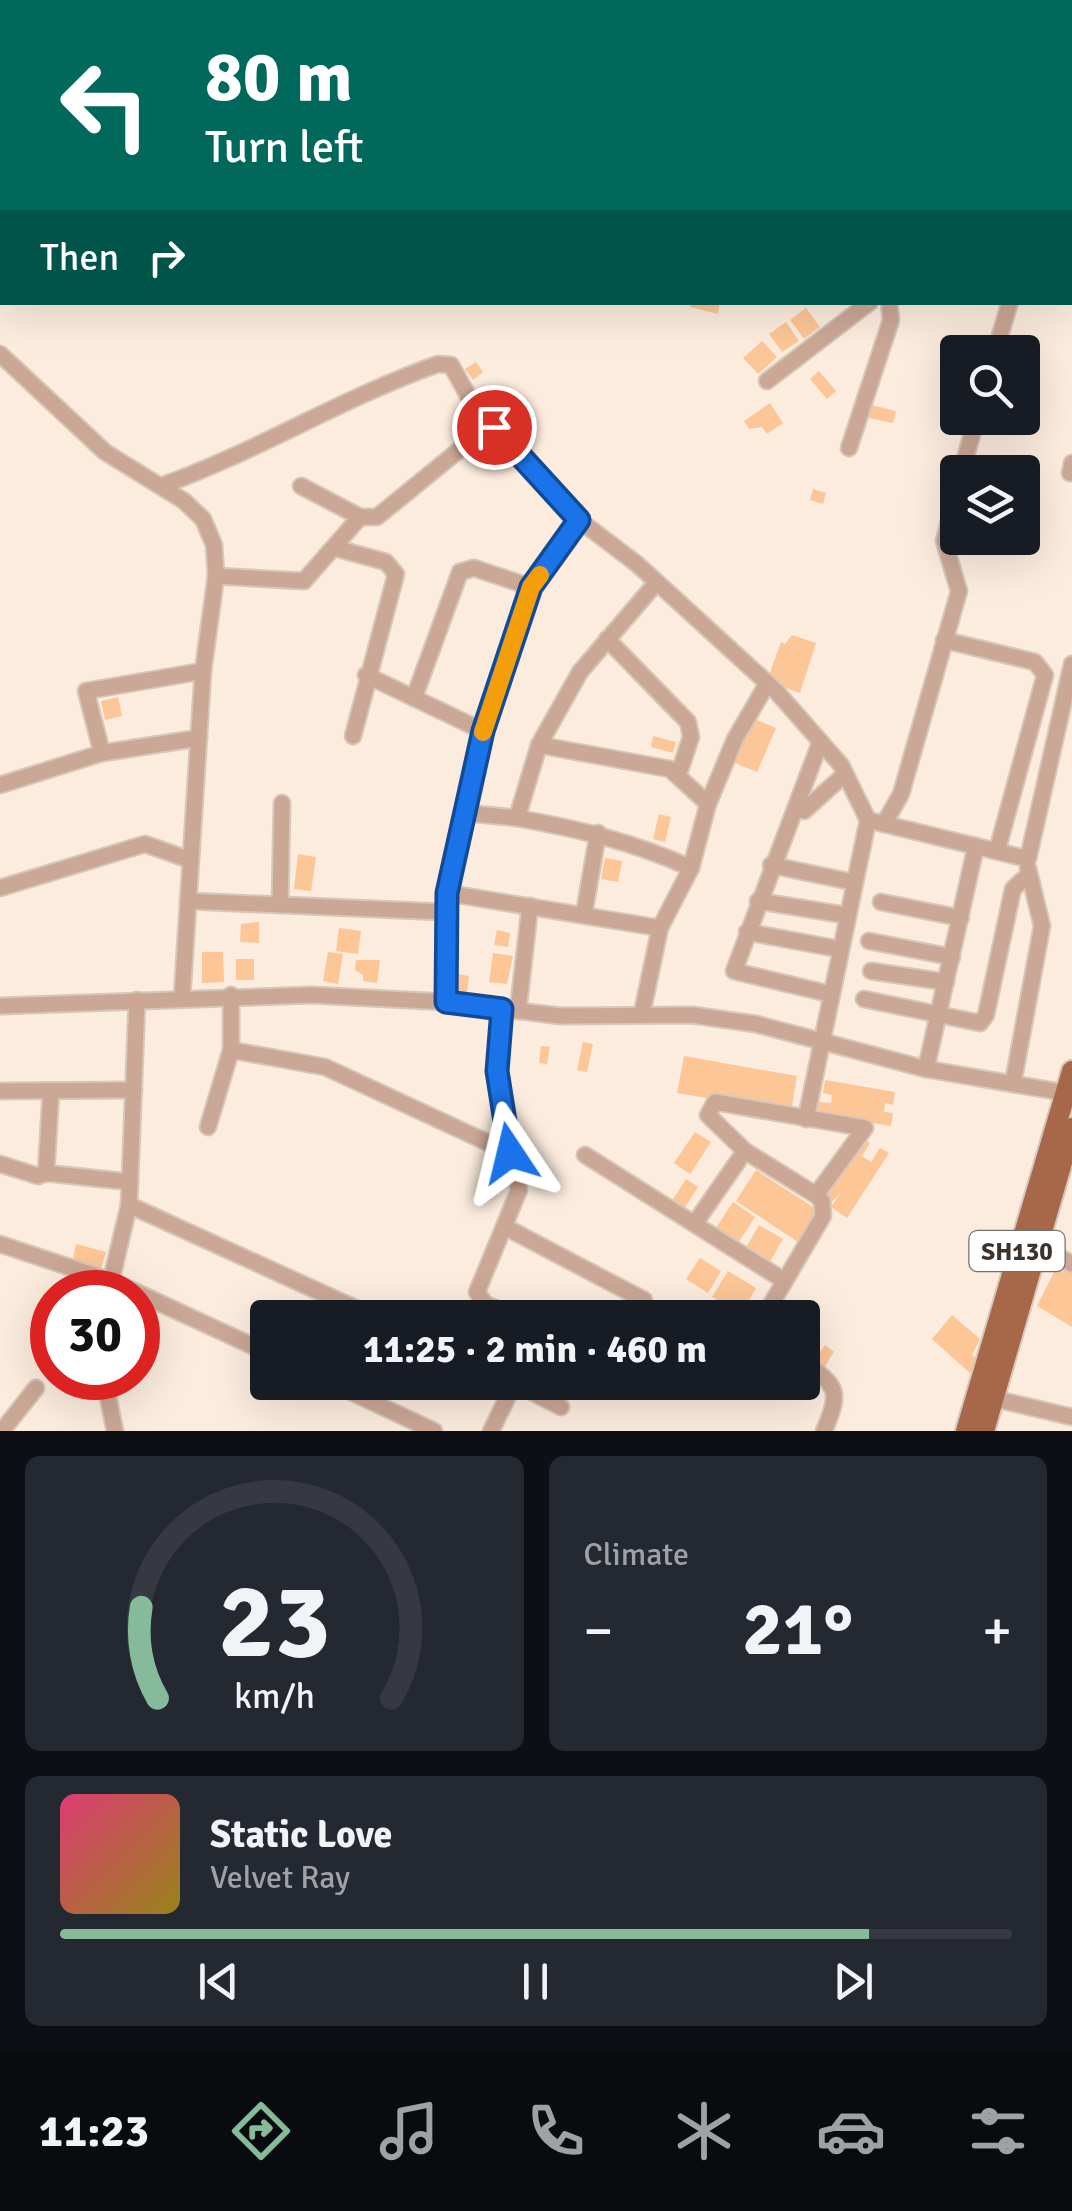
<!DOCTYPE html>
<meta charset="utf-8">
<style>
body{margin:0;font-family:Signika,sans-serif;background:#242831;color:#f1f3f6;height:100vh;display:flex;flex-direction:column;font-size:38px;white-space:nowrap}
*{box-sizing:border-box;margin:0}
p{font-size:32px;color:#9ea1a6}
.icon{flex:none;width:55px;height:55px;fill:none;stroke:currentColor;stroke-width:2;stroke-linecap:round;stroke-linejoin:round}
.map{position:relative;height:1431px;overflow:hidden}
.details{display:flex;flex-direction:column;gap:25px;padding:25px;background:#0d0f14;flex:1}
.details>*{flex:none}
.top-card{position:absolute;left:0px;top:0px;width:1072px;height:305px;box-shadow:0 10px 40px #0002;background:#00695c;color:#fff;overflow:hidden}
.tools{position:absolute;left:940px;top:335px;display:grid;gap:20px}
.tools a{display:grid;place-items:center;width:100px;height:100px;border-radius:10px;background:#171b24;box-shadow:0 10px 40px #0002;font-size:50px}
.speed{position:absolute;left:30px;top:1270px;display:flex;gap:20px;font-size:50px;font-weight:700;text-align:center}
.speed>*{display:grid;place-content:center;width:130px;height:130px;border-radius:50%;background:#171b24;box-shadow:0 10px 40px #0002;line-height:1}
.speed .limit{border:15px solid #d22;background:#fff;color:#111}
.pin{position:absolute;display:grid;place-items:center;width:85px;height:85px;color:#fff;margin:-42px;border:5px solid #fff;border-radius:50%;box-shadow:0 2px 10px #0007}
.me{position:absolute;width:110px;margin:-55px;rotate:350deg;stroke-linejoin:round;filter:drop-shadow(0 0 8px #0008)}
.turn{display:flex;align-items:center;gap:35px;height:210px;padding:0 40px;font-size:45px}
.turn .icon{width:130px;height:130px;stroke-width:2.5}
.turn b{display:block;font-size:70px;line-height:85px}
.then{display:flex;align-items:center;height:95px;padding:0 40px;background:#0003;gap:20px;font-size:38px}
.big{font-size:75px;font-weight:700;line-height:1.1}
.details .widget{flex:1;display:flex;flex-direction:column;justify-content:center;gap:15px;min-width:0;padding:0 35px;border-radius:15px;background:#242831}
.details .dial{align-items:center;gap:0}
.dial svg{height:260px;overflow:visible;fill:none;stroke:#363941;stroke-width:7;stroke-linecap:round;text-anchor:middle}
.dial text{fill:#f1f3f6;stroke:none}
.song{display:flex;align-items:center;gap:30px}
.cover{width:120px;height:120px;border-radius:15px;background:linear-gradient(135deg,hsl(340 70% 55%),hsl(50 70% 35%))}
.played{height:10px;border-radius:5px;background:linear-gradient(90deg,#85bb9a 85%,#363941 85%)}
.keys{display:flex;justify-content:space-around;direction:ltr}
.heat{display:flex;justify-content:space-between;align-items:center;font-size:55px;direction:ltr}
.details .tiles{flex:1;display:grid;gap:25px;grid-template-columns:1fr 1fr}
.widget:last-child{grid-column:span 2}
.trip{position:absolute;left:250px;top:1300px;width:570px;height:100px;border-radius:10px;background:#171b24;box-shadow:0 10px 40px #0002;font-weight:700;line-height:100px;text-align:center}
.menu{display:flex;height:160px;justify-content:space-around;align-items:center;background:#090b0e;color:#9ea1a6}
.menu .icon{width:70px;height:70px}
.menu .current{color:#85bb9a}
.menu b{font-size:45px;color:#f1f3f6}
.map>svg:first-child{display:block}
</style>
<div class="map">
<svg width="1072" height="1431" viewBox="0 0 1072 1431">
<rect width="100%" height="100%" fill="#fcecde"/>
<g fill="#fcc696">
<polygon points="691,302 720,302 718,314 690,307"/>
<polygon points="806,308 820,327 804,339 790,320"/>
<polygon points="786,322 799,341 782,352 769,334"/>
<polygon points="762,341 777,357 758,374 743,358"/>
<polygon points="476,362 483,372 473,380 465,369"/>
<polygon points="819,371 836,391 827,399 810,379"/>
<polygon points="770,403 783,423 767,434 762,427 749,429 744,421"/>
<polygon points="871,405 896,411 893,423 869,418"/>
<polygon points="526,433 534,444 523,453 514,442"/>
<polygon points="813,489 826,493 823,504 810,500"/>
<polygon points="792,635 816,643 800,693 767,681 781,642 785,644"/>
<polygon points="118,697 122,716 105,720 101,701"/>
<polygon points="749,717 776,728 757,772 730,761"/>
<polygon points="653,736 676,742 673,753 651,747"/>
<polygon points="659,814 671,817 665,842 653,839"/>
<polygon points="298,854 316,857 311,891 294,889"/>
<polygon points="605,858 622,861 618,882 601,879"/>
<polygon points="259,922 259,943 240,942 241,924"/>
<polygon points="339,928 361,931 358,954 336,951"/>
<polygon points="497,930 510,933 508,947 494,945"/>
<polygon points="202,952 223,952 224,982 202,983"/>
<polygon points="328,952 343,954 338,984 323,981"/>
<polygon points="493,953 513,956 507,984 489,982"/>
<rect x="236" y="959" width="18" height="21"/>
<polygon points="356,960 380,960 377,983 363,981 363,975 355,970"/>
<polygon points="457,974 469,976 467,992 455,991"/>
<polygon points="583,1042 593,1044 587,1072 577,1070"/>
<polygon points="541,1046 550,1047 547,1064 539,1063"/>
<polygon points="684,1056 797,1076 791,1112 677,1093"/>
<polygon points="825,1080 895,1092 893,1105 885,1103 884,1112 893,1113 891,1126 817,1114 819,1102 831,1103 832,1095 823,1093"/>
<polygon points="695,1132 711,1142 690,1174 674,1163"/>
<polygon points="862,1138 870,1143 862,1156 871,1162 880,1148 889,1153 847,1218 831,1207 841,1192 830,1204 822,1199"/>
<polygon points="756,1170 821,1212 801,1244 736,1201"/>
<polygon points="686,1179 698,1187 682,1212 670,1204"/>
<polygon points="733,1202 755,1217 736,1246 714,1231"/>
<polygon points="759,1225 783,1239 768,1265 744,1251"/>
<polygon points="76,1244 106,1252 100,1272 72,1264"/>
<polygon points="700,1258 721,1271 708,1293 686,1279"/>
<polygon points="1060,1260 1072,1267 1072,1327 1037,1306"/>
<polygon points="728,1271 756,1288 741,1314 712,1297"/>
<polygon points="952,1315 980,1339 972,1355 978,1360 970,1373 932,1339"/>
<polygon points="825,1345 834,1352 823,1369 813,1363"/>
</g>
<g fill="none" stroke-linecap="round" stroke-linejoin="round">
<g stroke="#d6c7ba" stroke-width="19">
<g id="minor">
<polyline points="467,0 467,2"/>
<polyline points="938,0 940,2"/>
<polyline points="392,2 392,0"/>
<polyline points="549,2 549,0"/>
<polyline points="749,2 750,0"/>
<polyline points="1070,78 1072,78"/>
<polyline points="1070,106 1072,101"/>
<polyline points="995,352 1010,302"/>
<polyline points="0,354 105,452 184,501 203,519 214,545 216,576 203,671 182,998"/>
<polyline points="767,381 870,302"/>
<polyline points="849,448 891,320 889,302"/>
<polyline points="961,472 977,418"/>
<polyline points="1070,473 1072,463"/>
<path d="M161,486C256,452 342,398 438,364L451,365L486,428"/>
<polyline points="301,486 360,517 377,517 486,428 494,427 579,520 637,564 776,691 841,765 868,820 806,1119"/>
<polyline points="335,548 386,562 396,574 353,736"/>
<polyline points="216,576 304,581 360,517"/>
<polyline points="607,639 688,722 691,737 679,773"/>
<polyline points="944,640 1035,662 1045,675 997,851"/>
<polyline points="366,675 483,731"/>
<polyline points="414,698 460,572 474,568 531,587"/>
<polyline points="820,743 734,971 830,994"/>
<polyline points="539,745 670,769 708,804"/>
<polyline points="102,753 86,691 203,671"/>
<polyline points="0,785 102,753 199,738"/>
<polyline points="804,811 845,774"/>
<polyline points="465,813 517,818 539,745 580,672 656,583"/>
<path d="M517,818C578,829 634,842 691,868"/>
<polyline points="868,820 1028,859 1072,664"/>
<polyline points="884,824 901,794 959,591 944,541 958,486"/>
<polyline points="771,865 852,882"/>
<polyline points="0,888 145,844 190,860"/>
<polyline points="447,893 660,928"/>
<polyline points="188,901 445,912"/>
<polyline points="758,901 845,915"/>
<polyline points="881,902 961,918"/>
<polyline points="280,905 282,803"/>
<polyline points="584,914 598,833"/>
<polyline points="747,932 839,949"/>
<polyline points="869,941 952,957"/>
<polyline points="871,971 946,982"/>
<polyline points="864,999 980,1023 986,1015 1013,889 1028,875"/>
<polyline points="446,1002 447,893 483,731 531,587 579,520"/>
<polyline points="0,1006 312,995 446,1002 561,1016 692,1015 756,1024 926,1069 1072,1094"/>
<polyline points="502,1009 497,1071 519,1190 477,1292 485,1304 519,1318"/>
<polyline points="518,1011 530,906"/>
<polyline points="642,1013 660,928 691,868 708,804 735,739 767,684"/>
<polyline points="231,1050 325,1067 510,1153"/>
<polyline points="926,1069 976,846"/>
<polyline points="1013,1083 1042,926 1028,868"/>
<polyline points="0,1091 134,1090"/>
<polygon points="715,1102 865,1128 816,1195 745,1151 708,1115"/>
<polyline points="208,1127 231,1050 231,995"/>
<polyline points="585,1155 783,1280"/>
<polyline points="0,1164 38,1176 46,1173 51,1091"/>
<polyline points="46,1173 130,1182"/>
<polyline points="129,1205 377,1318"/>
<polyline points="695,1223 745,1151"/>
<polyline points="505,1227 644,1300"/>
<polyline points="0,1244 111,1281 109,1292"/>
<polyline points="1035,1244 1072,1264"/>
<polyline points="136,1292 111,1281 129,1205 137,1000"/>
<polyline points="138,1293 268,1353"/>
<polyline points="763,1318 823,1216 822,1201 816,1195"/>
<path d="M802,1360C837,1387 842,1389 824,1431"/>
<polyline points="104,1378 115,1431"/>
<polyline points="330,1382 434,1431"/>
<polyline points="512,1382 561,1407"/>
<polyline points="983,1396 1072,1417"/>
<polyline points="2,1431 36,1388"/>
<polyline points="491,1431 515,1382"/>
</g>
</g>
<g stroke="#d6c7ba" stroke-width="24">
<g id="major">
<polyline points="966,1431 1072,1071"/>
<polyline points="984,1431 1072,1128"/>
</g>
</g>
<use href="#minor" stroke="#cba795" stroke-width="15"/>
<use href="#major" stroke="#a76849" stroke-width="20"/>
</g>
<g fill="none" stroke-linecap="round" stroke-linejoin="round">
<g stroke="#114b97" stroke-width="25">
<polyline id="route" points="494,427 579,520 531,587 483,731 447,893 446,1002 502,1009 497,1071 510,1153"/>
</g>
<use href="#route" stroke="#1a73e8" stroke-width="18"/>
<polyline stroke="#f59e0b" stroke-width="18" points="483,732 531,587 540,575"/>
</g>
<g text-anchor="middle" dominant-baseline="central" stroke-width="9" stroke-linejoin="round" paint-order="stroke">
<rect fill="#fff" stroke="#77706a" stroke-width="2.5" x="969.5" y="1231" width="95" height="40" rx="8"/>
<g font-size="25" font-weight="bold" fill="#3d332a">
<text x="1017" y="1251">SH130</text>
</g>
</g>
</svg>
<div class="tools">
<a><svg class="icon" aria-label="search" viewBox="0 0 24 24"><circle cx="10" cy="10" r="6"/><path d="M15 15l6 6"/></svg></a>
<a><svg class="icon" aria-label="layers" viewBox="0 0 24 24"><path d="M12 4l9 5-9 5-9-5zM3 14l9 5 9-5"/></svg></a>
</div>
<div class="speed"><div class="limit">30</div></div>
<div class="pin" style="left:494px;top:427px;background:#d93025"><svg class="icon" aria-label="arrive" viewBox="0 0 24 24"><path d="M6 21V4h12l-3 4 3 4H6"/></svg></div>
<svg class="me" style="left:510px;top:1153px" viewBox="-20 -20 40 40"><path d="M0-17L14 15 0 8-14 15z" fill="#1a73e8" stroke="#fff" stroke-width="4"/></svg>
<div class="trip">11:25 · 2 min · 460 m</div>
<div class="top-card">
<div class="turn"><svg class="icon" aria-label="left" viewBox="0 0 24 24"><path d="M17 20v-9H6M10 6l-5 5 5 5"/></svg><div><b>80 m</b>Turn left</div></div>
<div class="then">Then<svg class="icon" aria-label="right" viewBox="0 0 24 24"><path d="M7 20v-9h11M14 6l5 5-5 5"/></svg></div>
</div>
</div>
<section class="details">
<div class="tiles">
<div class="widget dial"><svg viewBox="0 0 100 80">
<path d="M14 69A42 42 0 1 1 86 69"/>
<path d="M14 69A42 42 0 0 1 9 41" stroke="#85bb9a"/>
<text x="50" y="56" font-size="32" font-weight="700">23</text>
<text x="50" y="72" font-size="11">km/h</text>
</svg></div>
<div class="widget"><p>Climate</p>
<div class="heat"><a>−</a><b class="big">21°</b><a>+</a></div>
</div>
<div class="widget">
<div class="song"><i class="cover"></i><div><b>Static Love</b><p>Velvet Ray</p></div></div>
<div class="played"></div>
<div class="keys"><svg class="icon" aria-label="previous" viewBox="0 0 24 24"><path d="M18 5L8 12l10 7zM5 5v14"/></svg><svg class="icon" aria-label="pause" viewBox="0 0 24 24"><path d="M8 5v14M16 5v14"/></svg><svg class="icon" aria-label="next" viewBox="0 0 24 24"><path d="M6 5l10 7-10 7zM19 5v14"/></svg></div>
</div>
</div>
</section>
<nav class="menu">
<b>11:23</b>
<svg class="icon current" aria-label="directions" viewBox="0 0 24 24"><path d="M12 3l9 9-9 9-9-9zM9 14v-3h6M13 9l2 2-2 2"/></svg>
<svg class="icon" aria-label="music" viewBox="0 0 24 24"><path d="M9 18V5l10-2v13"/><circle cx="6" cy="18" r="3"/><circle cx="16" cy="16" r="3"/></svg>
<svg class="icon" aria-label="phone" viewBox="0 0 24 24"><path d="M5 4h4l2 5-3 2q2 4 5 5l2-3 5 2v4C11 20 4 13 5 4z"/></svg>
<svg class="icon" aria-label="climate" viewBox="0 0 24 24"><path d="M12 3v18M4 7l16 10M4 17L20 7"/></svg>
<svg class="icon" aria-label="car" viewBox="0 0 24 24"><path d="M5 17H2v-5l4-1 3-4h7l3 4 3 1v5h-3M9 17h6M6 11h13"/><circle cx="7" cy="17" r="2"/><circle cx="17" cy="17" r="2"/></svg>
<svg class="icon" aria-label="filters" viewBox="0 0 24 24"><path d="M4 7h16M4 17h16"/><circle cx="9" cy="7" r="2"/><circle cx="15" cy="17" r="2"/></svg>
</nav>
